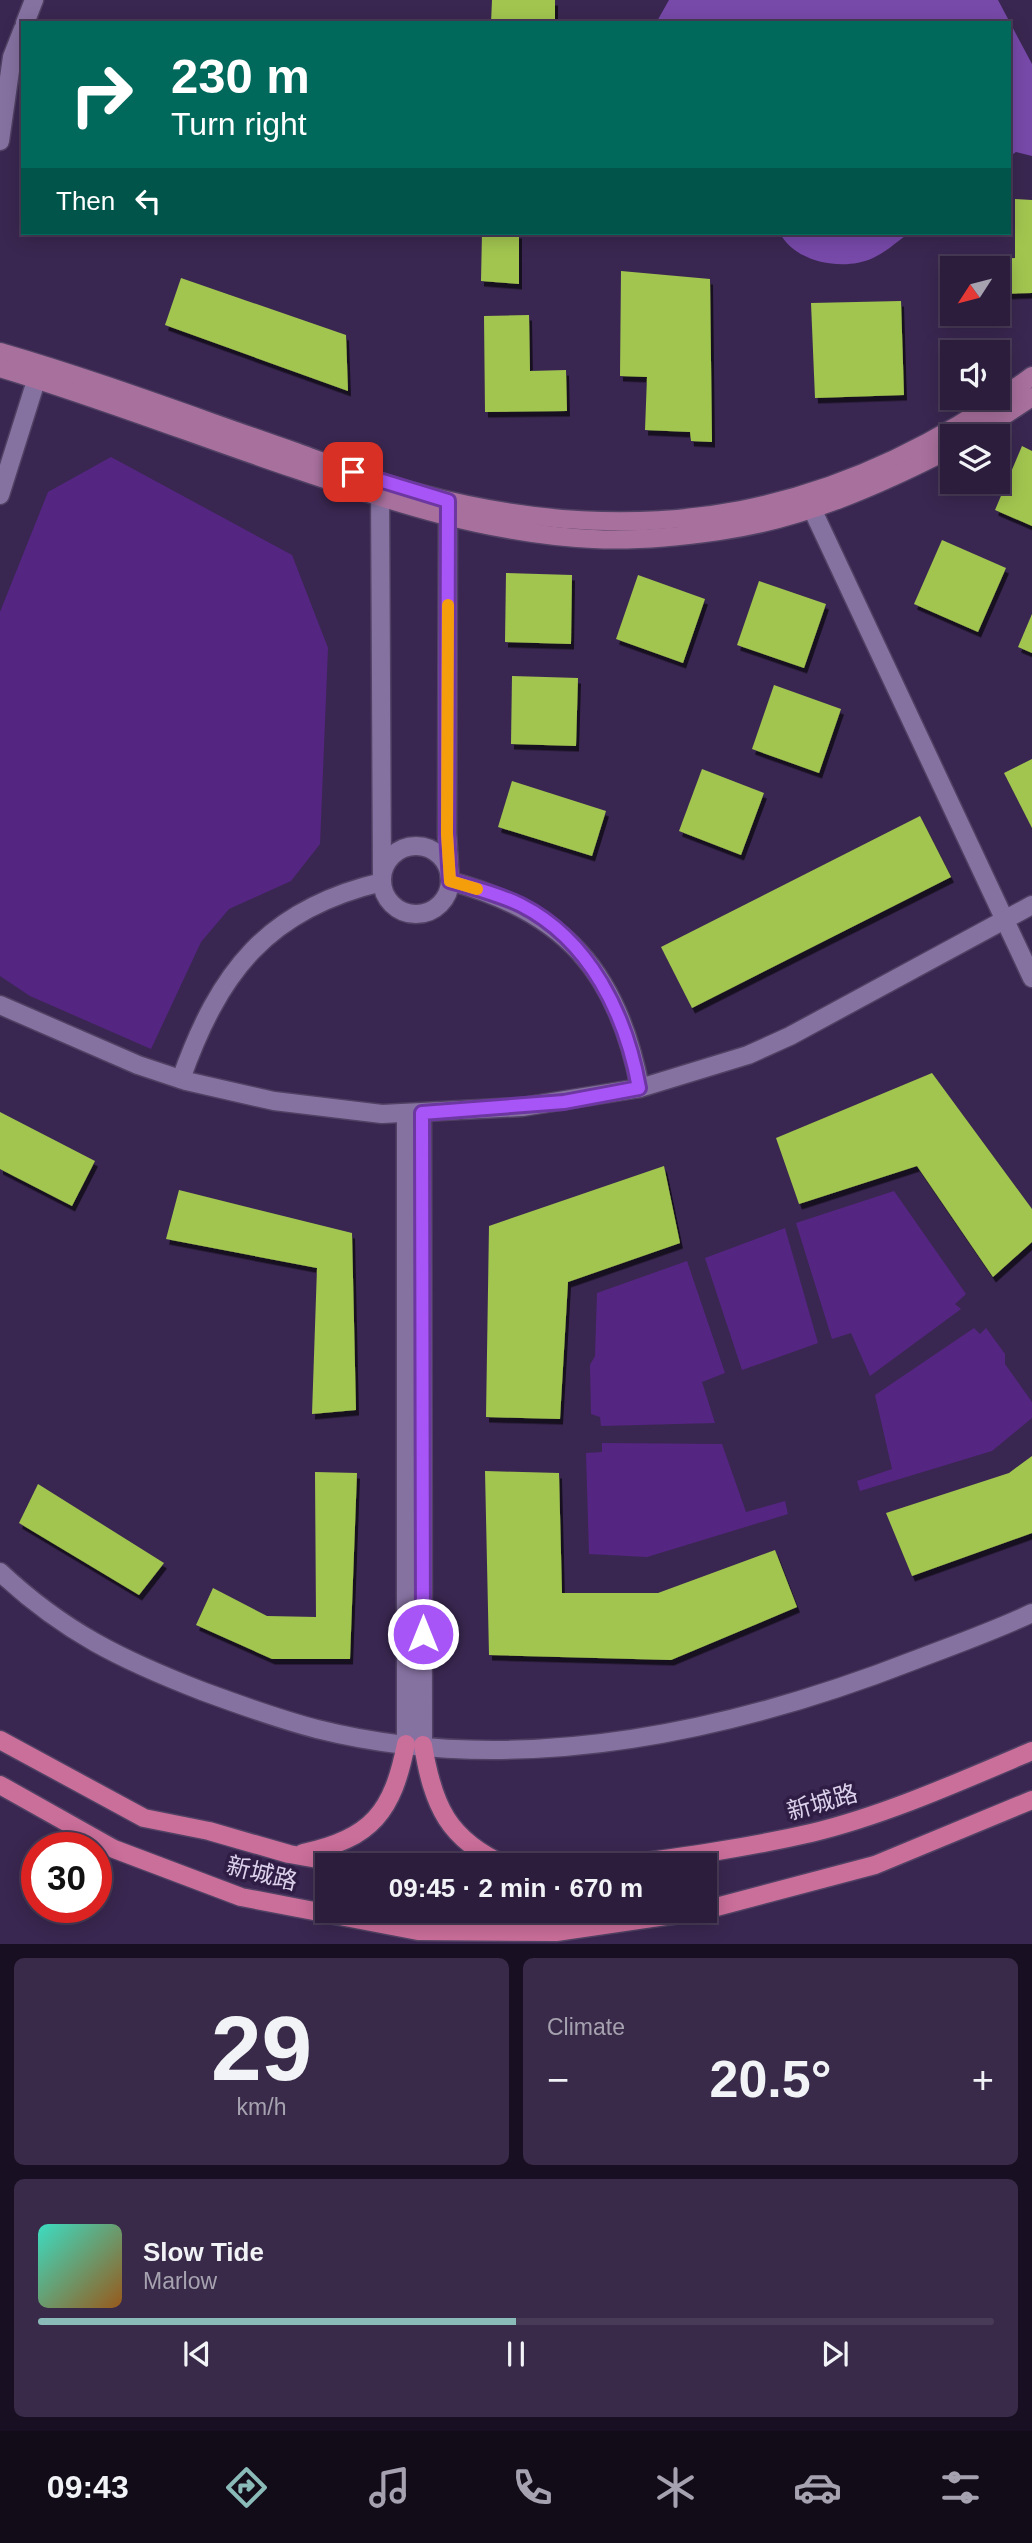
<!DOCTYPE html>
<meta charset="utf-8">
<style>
body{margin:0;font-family:Helvetica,"Noto Sans SC",sans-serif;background:#382a48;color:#f1f3f6;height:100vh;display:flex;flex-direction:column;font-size:26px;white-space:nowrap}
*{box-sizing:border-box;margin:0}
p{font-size:23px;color:#a6a2b0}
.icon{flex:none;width:38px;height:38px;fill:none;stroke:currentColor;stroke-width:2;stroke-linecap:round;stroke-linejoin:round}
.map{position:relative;height:1944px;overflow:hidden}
.details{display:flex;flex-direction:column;gap:14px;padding:14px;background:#181022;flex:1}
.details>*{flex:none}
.top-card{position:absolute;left:21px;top:21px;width:990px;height:214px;border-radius:0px;box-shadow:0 4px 18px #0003,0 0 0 2px #483b57;background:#00695c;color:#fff;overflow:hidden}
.needle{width:46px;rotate:234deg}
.tools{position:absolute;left:940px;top:256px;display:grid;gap:14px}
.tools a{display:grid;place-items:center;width:70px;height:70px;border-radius:0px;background:#2c1d3d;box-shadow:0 4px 18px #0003,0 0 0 2px #483b57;font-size:35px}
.speed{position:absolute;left:21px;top:1832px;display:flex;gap:14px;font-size:35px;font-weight:700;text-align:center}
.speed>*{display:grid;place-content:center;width:91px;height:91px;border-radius:50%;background:#2c1d3d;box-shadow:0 4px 18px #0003,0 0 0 2px #483b57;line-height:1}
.speed .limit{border:10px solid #d22;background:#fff;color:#111}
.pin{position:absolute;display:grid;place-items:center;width:60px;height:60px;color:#fff;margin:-30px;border-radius:14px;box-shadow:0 4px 10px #0006}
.me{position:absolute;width:77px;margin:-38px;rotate:0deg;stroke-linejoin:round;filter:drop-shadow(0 0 5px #0008)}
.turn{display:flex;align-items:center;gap:24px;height:147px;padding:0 35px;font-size:32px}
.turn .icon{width:91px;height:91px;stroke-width:2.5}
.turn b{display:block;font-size:49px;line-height:60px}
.then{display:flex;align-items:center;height:66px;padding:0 35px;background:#0003;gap:14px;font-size:26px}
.big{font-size:52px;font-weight:800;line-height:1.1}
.details .card{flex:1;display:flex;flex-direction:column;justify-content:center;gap:10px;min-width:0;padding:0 24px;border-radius:10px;background:#382a48}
.details .dial{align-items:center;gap:0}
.dial b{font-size:91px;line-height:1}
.song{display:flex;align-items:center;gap:21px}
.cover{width:84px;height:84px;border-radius:10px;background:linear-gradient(135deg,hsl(170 70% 55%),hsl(30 70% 35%))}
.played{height:7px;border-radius:4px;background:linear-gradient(90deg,#8bbbb9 50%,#483b57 50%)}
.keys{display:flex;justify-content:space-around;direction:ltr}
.heat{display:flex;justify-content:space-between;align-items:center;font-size:38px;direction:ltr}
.details .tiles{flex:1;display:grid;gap:14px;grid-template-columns:1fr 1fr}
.card:last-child{grid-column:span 2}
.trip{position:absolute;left:315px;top:1853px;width:402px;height:70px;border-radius:0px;background:#2c1d3d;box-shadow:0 4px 18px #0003,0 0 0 2px #483b57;font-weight:800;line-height:70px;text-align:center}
.dock{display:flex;height:112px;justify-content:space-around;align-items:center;background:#120c18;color:#a6a2b0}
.dock .icon{width:49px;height:49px}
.dock .current{color:#8bbbb9}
.dock b{font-size:32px;color:#f1f3f6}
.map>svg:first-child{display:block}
</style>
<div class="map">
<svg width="1032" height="1945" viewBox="0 0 1032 1945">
<defs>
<filter id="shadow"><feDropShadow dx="3" dy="5.5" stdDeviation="0" flood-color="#0009"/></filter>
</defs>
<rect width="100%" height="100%" fill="#3a2751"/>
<g fill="#552582">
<polygon points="111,457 292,555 328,648 320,844 291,881 229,909 201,942 151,1049 30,996 0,976 0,612 48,492"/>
<polygon points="894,1191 966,1294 955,1304 961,1309 870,1376 851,1333 832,1339 796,1223"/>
<polygon points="785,1228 818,1343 742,1370 705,1258"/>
<polygon points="687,1261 725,1373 702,1382 715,1423 601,1426 600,1417 591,1414 590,1365 595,1356 597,1293"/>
<polygon points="974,1328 980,1334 986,1328 1005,1354 1005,1364 1032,1402 1032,1418 992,1451 860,1491 857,1481 892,1469 875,1395"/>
<polygon points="602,1443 722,1444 746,1512 785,1501 788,1514 647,1557 589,1554 586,1453 602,1452"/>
</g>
<g fill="#7749a9">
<polygon points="669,0 998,0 1032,64 1032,156 1016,152 1010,156 1010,23 656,23"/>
<path d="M780,233H909C898,241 886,252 873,258C843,272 794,262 780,233Z"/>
</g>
<g fill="#a2c54f" filter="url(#shadow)">
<polygon points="492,0 555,0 555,23 491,23"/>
<polygon points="1015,199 1032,200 1032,293 998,294 998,259 1015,258"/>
<polygon points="482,233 519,233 519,284 481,281"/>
<polygon points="621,271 710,279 712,442 691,441 690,432 645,430 647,377 620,376"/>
<polygon points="181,278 346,335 348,391 165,325"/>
<polygon points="901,301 904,395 815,398 811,303"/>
<polygon points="529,315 530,371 566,370 567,411 485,412 484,316"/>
<polygon points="1022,446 1032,451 1032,526 995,510"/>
<polygon points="942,540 1006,568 978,632 914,604"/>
<polygon points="506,573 572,575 571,644 505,642"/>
<polygon points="638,575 705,599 683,663 616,639"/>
<polygon points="759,581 826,604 804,668 737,645"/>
<polygon points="1032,614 1032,653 1018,647"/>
<polygon points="512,676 578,678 576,746 511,744"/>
<polygon points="774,685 841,709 819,773 752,749"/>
<polygon points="1032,759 1032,828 1004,773"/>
<polygon points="702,769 764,793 741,855 679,831"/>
<polygon points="512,781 606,811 592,856 498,827"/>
<polygon points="920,816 951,877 692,1008 661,947"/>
<polygon points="932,1073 1032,1209 1032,1242 993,1277 917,1166 799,1204 776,1138"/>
<polygon points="0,1112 95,1161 72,1206 0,1169"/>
<polygon points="664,1166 680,1243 568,1282 560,1419 486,1417 489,1226"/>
<polygon points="179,1190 352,1233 356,1410 312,1414 317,1268 166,1239"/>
<polygon points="1032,1456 1032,1533 912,1576 886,1513 1009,1473"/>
<polygon points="485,1471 559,1473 562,1593 658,1593 775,1550 797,1607 671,1660 489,1655"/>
<polygon points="315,1472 357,1473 350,1659 272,1659 196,1625 213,1588 267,1616 316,1617"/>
<polygon points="38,1484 164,1563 139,1595 19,1523"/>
</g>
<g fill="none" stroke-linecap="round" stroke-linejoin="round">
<g stroke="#514164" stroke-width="21">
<g id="minor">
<polyline points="25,23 34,0"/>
<polyline points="0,141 12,57 23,29"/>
<polyline points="0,495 41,365"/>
<polyline points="806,496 1032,978"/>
<path d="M448,503L447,834L450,881C564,912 618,971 640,1088"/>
<circle cx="416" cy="880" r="34"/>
<polyline points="0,1005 138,1065 186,1081 274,1101 382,1114 522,1107 640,1088 748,1055 790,1036 1032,905"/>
<path d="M181,1079C219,972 267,909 382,882L380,483"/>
<polyline points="422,1113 423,1745"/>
<polyline points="406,1744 406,1114"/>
</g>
</g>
<g stroke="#514164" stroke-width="21">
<path id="tertiary" d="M0,1572C64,1632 122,1660 202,1691C240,1705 278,1719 317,1729C516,1779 728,1733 915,1660C954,1645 994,1631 1032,1613"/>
</g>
<g stroke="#514164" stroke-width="21">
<g id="secondary">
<path d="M0,352C100,381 197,418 296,452C337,467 379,483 421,494C648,554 843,516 1032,376"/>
<path d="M0,368C100,398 197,436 295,469C392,502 489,534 593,539C634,541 678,537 719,531C801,520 880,485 952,448"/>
<polyline points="973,436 1032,397"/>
</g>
</g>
<g stroke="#514164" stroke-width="21">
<g id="primary">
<polyline points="0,1740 144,1818 209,1831 289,1854 357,1866"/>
<path d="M423,1745C433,1806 448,1840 507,1866"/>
<polyline points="0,1785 114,1849 241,1897 418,1931 556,1932 700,1911"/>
<path d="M303,1853C372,1839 393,1811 406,1744"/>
<path d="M615,1866C681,1857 746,1848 811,1833C886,1815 961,1781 1032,1751"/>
<polyline points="705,1910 875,1865 1032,1800"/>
</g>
</g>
<use href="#minor" stroke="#8672a1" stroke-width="18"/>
<use href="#tertiary" stroke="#8672a1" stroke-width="18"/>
<use href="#secondary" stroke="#a8709d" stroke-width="18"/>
<use href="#primary" stroke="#ca6e9a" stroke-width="18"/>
</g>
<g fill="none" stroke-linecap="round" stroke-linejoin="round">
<g stroke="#6d37a1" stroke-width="18">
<path id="route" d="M353,472L448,501L447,834L450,881C474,888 499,894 521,905C590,940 626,1015 639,1088L564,1102L422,1113L423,1634"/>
</g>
<use href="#route" stroke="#a855f7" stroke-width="12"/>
<polyline stroke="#f59e0b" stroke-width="12" points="448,605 447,834 450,881 477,889"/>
</g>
<g text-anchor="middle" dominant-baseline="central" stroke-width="7" stroke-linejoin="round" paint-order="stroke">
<g font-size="24" fill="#dbd1eb" stroke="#301d45">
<text transform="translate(822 1802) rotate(-16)">新城路</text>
<text transform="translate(262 1873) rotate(14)">新城路</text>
</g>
</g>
</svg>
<div class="tools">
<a><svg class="needle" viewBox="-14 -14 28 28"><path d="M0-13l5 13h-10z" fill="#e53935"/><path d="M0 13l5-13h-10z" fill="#a6a2b0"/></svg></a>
<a><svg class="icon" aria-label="sound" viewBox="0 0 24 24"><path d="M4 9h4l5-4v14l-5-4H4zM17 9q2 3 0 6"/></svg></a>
<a><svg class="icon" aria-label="layers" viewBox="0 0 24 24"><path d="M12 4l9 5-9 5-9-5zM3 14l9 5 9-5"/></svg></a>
</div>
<div class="speed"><div class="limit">30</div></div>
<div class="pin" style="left:353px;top:472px;background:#d93025"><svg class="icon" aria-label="arrive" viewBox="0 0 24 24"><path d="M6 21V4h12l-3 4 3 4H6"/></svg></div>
<svg class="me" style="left:423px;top:1634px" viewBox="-20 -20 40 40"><circle r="17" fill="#a855f7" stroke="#fff" stroke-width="3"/><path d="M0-11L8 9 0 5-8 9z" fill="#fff"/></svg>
<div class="trip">09:45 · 2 min · 670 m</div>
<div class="top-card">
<div class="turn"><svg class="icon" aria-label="right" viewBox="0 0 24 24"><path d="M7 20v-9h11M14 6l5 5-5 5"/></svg><div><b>230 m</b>Turn right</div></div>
<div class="then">Then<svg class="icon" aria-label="left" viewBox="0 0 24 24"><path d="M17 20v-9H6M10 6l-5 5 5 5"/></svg></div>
</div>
</div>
<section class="details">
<div class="tiles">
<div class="card dial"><b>29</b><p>km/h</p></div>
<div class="card"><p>Climate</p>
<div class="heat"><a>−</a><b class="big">20.5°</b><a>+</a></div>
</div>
<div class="card">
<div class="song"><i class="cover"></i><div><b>Slow Tide</b><p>Marlow</p></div></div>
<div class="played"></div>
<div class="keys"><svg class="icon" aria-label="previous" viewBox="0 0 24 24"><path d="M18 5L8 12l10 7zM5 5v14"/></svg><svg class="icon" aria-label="pause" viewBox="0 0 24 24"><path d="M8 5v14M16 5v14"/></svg><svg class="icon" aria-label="next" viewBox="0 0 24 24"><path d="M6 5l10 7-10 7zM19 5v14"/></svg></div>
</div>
</div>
</section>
<nav class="dock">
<b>09:43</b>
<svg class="icon current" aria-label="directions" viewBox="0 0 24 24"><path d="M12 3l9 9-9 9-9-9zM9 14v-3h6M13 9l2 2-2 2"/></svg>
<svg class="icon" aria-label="music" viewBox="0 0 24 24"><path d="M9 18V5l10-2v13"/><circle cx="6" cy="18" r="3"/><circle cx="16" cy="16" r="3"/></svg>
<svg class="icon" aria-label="phone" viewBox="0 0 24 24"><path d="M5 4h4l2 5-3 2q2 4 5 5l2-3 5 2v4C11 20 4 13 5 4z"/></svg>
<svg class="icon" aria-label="climate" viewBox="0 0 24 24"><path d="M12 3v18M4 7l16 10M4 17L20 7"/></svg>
<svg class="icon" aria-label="car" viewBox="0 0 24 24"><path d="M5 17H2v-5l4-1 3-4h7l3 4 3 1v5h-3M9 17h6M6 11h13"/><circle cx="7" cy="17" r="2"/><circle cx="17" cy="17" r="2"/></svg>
<svg class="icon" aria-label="filters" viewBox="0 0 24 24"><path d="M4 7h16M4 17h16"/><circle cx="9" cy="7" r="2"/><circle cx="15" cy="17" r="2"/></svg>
</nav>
